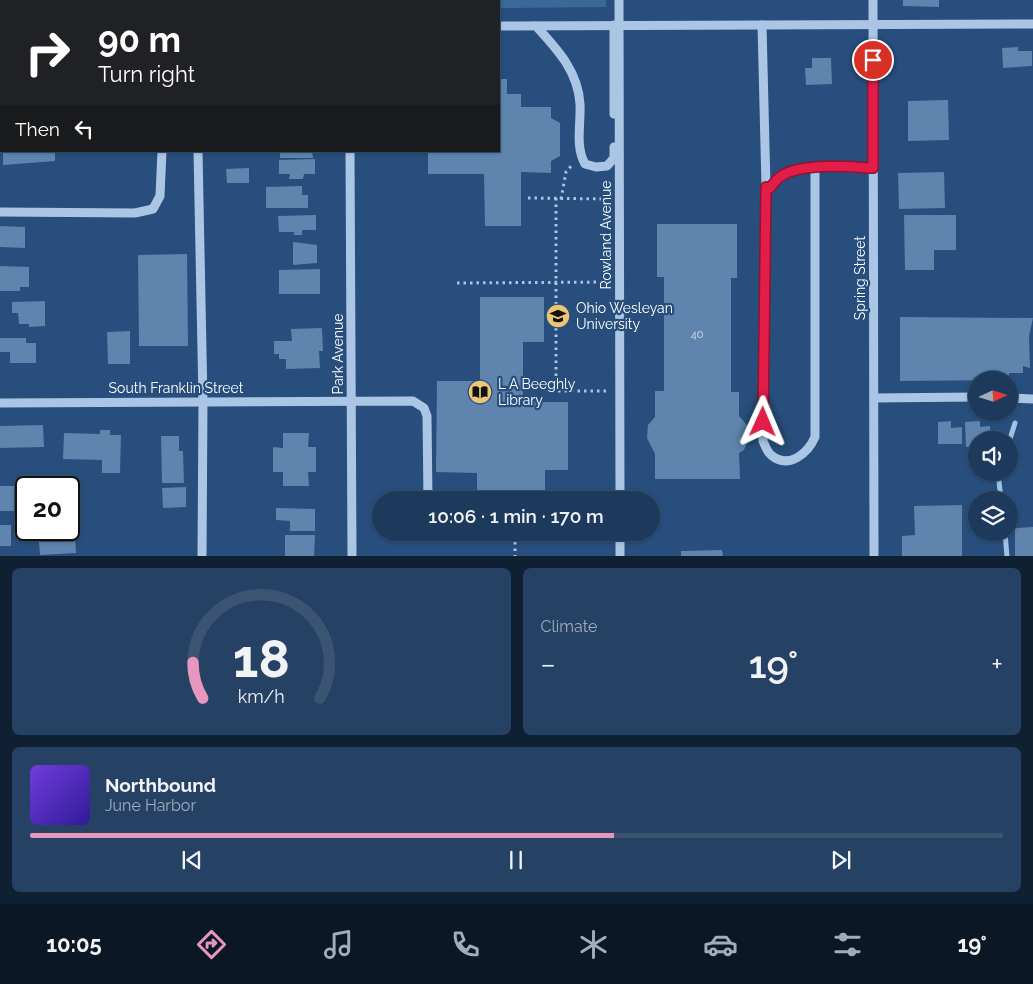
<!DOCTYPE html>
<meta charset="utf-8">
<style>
body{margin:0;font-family:Raleway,sans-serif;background:#254163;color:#f1f3f6;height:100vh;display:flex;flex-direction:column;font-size:19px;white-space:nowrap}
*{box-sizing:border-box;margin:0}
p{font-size:16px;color:#a0adbc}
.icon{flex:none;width:28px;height:28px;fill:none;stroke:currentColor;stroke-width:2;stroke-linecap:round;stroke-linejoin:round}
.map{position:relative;height:556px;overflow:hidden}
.details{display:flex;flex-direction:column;gap:12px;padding:12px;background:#102033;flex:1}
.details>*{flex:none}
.top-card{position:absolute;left:0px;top:0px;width:500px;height:152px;box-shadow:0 1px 4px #0004,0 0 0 1px #3b5472;background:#202124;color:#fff;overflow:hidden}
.needle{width:32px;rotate:86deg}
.controls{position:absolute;left:968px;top:371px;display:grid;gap:10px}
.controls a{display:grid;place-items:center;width:50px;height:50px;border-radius:50%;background:#1d3a5d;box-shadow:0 1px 4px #0004,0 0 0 1px #3b5472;font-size:25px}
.speed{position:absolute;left:15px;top:476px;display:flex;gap:10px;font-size:25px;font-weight:700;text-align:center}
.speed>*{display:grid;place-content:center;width:65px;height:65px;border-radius:50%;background:#1d3a5d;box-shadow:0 1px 4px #0004,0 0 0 1px #3b5472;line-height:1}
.speed .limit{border:2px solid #111;border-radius:8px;background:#fff;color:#111}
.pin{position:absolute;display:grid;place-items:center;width:42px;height:42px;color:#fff;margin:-21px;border:2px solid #fff;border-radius:50%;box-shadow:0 1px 5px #0007}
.me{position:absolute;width:55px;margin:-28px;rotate:1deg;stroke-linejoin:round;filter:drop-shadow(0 0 4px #0008)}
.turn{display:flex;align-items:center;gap:18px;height:105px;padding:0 15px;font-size:22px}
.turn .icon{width:65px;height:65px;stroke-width:2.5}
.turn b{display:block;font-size:35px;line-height:42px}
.then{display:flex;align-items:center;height:48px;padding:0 15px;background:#0003;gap:10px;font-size:19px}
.big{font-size:38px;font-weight:600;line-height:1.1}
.details .tile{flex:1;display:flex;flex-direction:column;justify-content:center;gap:8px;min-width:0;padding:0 18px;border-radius:8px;background:#254163}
.details .dial{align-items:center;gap:0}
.dial svg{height:130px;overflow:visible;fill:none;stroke:#3b5472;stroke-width:7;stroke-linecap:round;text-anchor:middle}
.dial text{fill:#f1f3f6;stroke:none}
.song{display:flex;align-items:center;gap:15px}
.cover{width:60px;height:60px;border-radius:8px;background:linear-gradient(135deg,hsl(260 70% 55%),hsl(250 70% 35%))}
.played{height:5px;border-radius:2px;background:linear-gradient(90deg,#e797bd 60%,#3b5472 60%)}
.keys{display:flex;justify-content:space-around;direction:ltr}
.heat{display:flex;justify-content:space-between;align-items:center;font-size:28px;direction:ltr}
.details .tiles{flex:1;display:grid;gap:12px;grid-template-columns:1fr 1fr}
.tile:last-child{grid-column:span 2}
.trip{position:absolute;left:372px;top:491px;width:288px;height:50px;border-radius:25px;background:#1d3a5d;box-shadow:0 1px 4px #0004,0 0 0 1px #3b5472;font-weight:600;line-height:50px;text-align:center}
.menu{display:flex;height:80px;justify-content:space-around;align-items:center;background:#0c1725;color:#a0adbc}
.menu .icon{width:35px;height:35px}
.menu .active{color:#e797bd}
.menu b{font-size:22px;color:#f1f3f6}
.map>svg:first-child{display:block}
</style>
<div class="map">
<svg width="1033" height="557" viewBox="0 0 1033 557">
<rect width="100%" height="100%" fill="#274e7c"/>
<polygon fill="#3a6899" points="365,0 606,0 606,7 499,8 499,1"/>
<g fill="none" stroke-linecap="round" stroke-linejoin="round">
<g stroke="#a0c2e5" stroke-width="5">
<polyline points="1009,442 1015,423"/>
<polyline points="998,472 1001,500"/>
<polyline points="1005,532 1007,557"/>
</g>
</g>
<g fill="#5f84ad">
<polygon points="903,0 939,0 939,7 903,6"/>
<polygon points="1018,47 1018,51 1032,51 1032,66 1003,68 1002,48"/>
<polygon points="812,58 831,58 832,84 806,85 805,68 812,68"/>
<polygon points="499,79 507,79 507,94 521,94 521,107 551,107 551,118 560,123 560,156 551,161 551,173 521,172 521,226 485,226 484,174 428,174 428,151 499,151"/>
<polygon points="948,100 949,140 908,141 908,101"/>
<polygon points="3,151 55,151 55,161 3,165"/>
<polygon points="280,151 312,151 313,158 280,158"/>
<polygon points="315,159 315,174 304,174 303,179 289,179 290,174 279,174 279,160"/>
<polygon points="249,168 249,183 227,183 226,169"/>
<polygon points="944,172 945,208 899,209 898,173"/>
<polygon points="302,186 302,195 308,195 308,208 266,208 266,187"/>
<polygon points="316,215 316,230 302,230 302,235 294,235 294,232 279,232 278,216"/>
<polygon points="904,215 956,215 956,250 934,250 934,270 905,270"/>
<polygon points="657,224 737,224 737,278 731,278 731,392 739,392 739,416 747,425 749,438 744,450 739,453 740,479 655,479 655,454 647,438 648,425 655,417 655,391 664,391 664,277 657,277"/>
<polygon points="0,226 25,227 25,248 0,247"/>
<polygon points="293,242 317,245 317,263 293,265"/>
<polygon points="187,254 188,346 139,346 138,255"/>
<polygon points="0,266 29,267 29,287 20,287 20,291 0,291"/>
<polygon points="320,269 320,294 279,294 279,270"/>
<polygon points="480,297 544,297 544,342 523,342 523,402 568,402 568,470 545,470 545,500 477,500 477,473 436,472 437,381 480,381"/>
<polygon points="45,301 45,326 29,327 29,324 19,324 18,313 12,313 12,302"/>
<polygon points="900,317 1033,318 1029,336 1030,368 1023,366 1023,373 1009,373 1009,380 900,381"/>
<polygon points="322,328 323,351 319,351 320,368 286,369 286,359 279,359 279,354 274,354 274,341 292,341 291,329"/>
<polygon points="130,331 130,364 108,364 107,332"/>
<polygon points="0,338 26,338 26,343 36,343 36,363 10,363 10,352 0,352"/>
<polygon points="951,421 951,428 962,427 962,444 938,444 938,422"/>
<polygon points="980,421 980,427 990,426 990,440 976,440 976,446 966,447 965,422"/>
<polygon points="43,425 44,447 0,448 0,426"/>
<polygon points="100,430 110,430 110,435 121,435 120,473 102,473 102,460 63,459 64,433 100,434"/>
<polygon points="283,433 309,433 308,447 316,447 316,472 308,472 309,486 283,486 283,472 273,472 273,447 283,448"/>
<polygon points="161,436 179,436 179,451 183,451 184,483 162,483"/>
<rect x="0" y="486" width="26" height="25"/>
<polygon points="186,487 186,507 163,508 162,488"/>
<polygon points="962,505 962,557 902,557 902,536 915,535 914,506"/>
<polygon points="276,508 315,509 315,531 290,531 290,521 276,520"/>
<rect x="0" y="525" width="11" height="21"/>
<polygon points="1033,527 1033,557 1015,557 1015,528"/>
<polygon points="43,530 67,530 67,534 75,533 76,553 40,555 39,542 44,542"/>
<polygon points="285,535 315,535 314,557 285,557"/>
<polygon points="722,550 723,557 681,557 681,551"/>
</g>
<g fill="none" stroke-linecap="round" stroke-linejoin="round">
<g stroke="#abc6e4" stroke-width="3" stroke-dasharray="2.5 4" stroke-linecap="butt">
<polyline points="528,198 609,199"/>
<polyline points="556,198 556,391 608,391"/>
<polyline points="561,199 566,172 572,165"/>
<polyline points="457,283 609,282"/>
<polyline points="515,542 515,557"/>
</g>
<g stroke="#abc6e4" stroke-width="9">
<polyline points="619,0 620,500"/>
<polyline points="873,0 874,557"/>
<polyline points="174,1 174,0"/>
<polyline points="350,1 350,0"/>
<polyline points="614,25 614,114"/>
<path d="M762,25L766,187L763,441C765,445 767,452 771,455C789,470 808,453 815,437V167L873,168"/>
<polyline points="499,26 1033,24"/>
<path d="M536,26C557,49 578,71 580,104C581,125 575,146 585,164L596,167L607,166L614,158V147"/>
<polyline points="0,28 1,28"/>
<polyline points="198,151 203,401 202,557"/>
<polyline points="350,151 352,557"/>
<path d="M766,187H770C783,173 796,170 815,167"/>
<polyline points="0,212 135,213 153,209 160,196 162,151"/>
<polyline points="874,398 976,397"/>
<polyline points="1009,398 1033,399"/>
<polyline points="0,403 413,401 424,408 427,416 428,500"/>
<polyline points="620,557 620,532"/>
</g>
</g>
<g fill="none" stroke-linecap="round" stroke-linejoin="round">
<g stroke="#92132f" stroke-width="12">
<path id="route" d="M763,422L766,187L770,188C773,184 777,179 781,176C803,162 848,167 873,168V60"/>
</g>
<use href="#route" stroke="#e11d48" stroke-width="9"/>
</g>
<defs>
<g id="university-disc" transform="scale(1.25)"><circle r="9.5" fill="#ecc671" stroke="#274e7c"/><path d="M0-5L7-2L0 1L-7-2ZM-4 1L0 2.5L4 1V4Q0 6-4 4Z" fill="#111"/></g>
<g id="library-disc" transform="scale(1.25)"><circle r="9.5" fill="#ecc671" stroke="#274e7c"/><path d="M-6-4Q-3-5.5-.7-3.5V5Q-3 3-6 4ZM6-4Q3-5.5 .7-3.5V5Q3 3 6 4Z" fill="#111"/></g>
</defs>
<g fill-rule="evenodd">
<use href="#university-disc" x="558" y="316"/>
<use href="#library-disc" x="480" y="392"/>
</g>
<g text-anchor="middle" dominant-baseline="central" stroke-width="4.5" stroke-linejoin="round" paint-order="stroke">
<g font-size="11" fill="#d7e0ea">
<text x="697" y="334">40</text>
</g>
<g font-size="14" fill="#fff" stroke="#274e7c">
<text transform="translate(606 235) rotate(-90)">Rowland Avenue</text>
<text transform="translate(860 278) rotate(-90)">Spring Street</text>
<text transform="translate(338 354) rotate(-90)">Park Avenue</text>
<text x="176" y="388">South Franklin Street</text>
</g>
<g font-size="14" fill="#fff" stroke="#274e7c" text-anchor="start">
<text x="576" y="308">Ohio Wesleyan<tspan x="576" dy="16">University</tspan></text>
<text x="498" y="384">L A Beeghly<tspan x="498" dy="16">Library</tspan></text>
</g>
</g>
</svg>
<div class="controls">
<a><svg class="needle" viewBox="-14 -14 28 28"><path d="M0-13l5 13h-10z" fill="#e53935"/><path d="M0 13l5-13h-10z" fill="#a0adbc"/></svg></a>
<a><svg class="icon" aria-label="sound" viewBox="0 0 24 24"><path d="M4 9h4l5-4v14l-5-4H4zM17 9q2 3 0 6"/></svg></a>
<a><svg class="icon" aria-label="layers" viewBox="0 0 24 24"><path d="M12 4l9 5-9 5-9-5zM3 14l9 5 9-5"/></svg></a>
</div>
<div class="speed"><div class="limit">20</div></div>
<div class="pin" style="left:873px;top:60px;background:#d93025"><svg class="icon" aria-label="arrive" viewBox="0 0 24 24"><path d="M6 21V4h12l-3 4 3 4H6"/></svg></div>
<svg class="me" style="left:763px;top:422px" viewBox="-20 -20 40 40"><path d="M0-17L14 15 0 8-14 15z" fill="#e11d48" stroke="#fff" stroke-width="4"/></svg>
<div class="trip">10:06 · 1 min · 170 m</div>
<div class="top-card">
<div class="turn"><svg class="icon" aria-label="right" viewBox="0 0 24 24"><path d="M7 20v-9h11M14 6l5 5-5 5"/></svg><div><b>90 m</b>Turn right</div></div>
<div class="then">Then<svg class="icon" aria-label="left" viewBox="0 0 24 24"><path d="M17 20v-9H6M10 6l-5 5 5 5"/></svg></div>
</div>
</div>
<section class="details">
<div class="tiles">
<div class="tile dial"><svg viewBox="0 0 100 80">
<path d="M14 69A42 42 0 1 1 86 69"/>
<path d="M14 69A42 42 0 0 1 8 47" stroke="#e797bd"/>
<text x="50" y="56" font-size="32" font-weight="700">18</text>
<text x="50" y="72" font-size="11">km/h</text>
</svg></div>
<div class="tile"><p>Climate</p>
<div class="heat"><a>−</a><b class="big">19°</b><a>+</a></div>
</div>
<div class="tile">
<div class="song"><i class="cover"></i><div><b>Northbound</b><p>June Harbor</p></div></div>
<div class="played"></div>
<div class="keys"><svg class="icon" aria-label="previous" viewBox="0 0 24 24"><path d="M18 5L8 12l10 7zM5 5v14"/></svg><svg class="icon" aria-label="pause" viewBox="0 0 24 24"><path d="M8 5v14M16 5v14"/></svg><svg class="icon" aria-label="next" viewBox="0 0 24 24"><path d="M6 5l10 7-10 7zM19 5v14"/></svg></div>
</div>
</div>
</section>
<nav class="menu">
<b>10:05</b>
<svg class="icon active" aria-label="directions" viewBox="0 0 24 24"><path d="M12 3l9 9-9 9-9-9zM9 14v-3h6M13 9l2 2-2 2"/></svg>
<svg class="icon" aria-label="music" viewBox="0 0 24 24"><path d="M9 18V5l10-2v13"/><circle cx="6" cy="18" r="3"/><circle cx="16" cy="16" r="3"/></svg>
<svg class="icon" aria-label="phone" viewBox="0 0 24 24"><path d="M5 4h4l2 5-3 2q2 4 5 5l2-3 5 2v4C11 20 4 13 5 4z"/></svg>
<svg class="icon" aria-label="climate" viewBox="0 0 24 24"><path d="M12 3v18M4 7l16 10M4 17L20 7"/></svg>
<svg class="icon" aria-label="car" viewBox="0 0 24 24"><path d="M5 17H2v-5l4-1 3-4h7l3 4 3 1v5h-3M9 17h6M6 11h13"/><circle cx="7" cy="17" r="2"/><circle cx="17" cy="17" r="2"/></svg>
<svg class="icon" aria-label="filters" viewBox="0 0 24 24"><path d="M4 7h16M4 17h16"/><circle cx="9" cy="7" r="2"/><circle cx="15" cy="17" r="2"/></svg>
<b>19°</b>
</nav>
